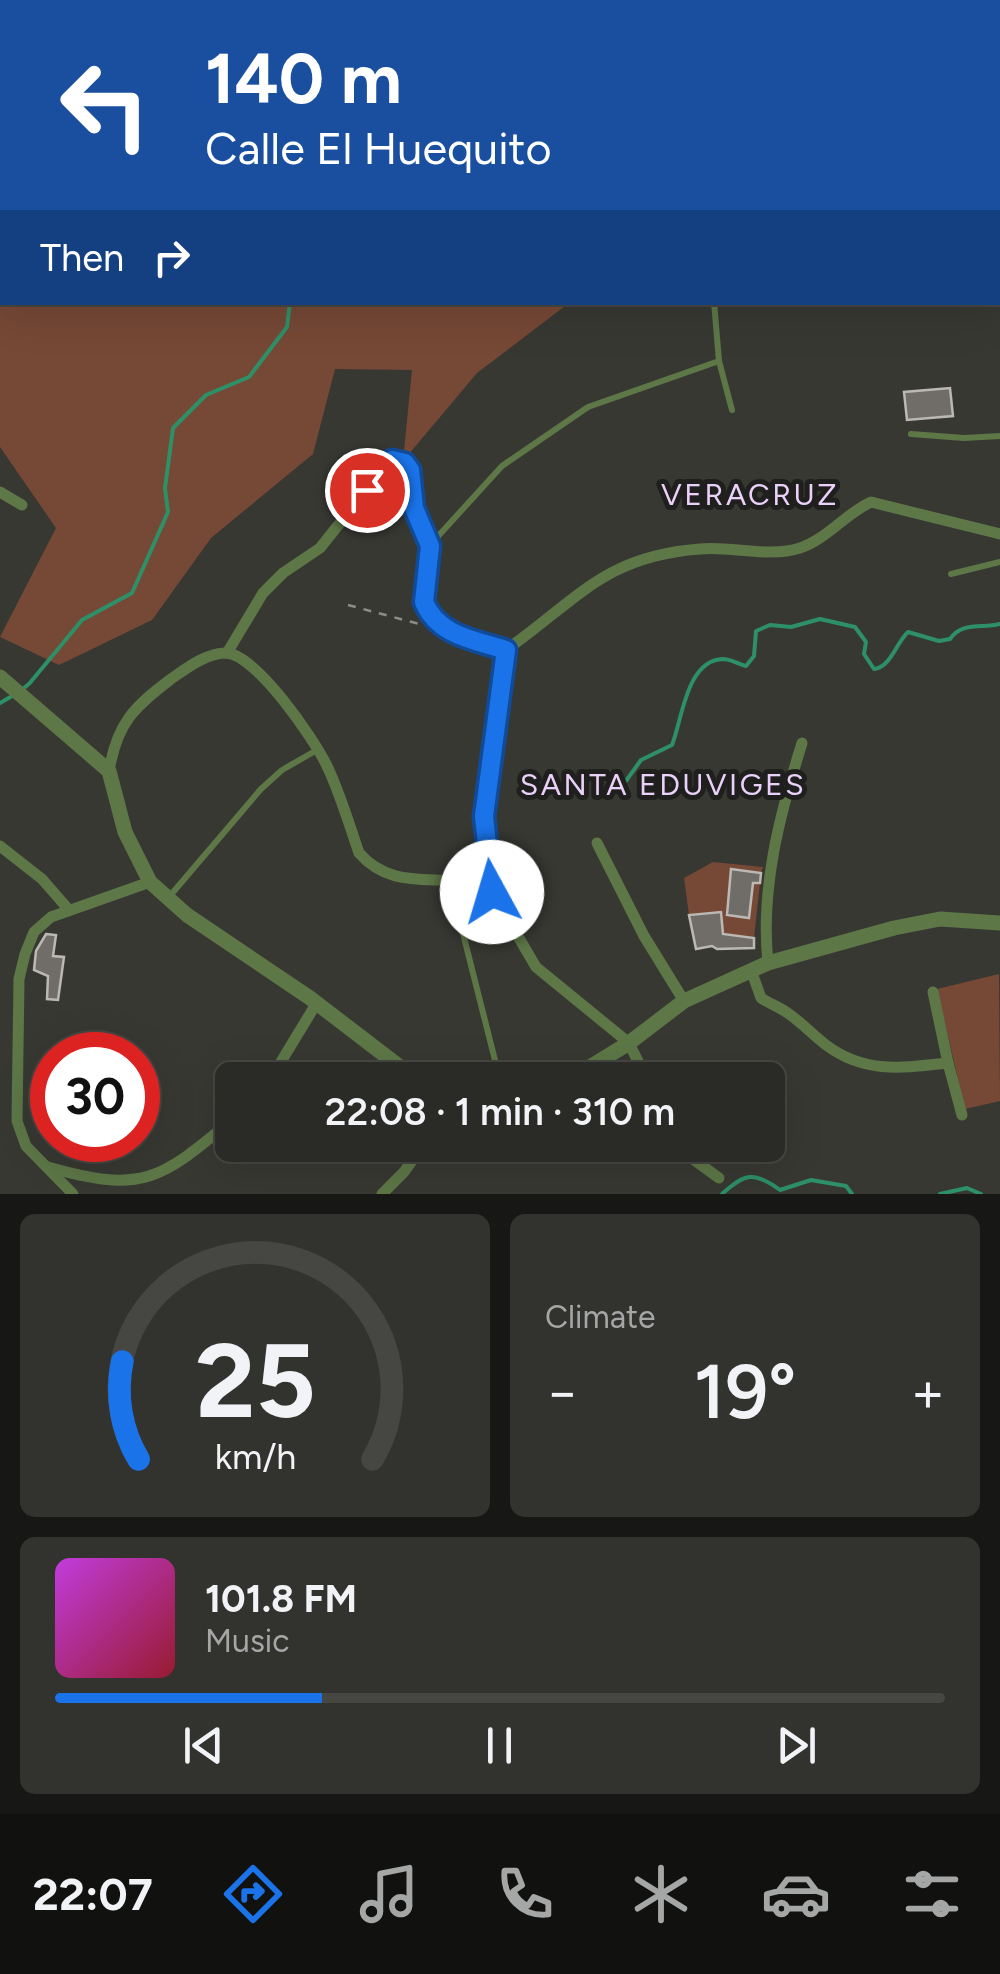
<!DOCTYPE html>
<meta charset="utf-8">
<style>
body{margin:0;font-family:Figtree,sans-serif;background:#32322e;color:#f1f3f6;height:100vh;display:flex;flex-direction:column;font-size:38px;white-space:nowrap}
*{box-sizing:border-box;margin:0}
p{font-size:32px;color:#a5a7a7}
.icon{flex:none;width:55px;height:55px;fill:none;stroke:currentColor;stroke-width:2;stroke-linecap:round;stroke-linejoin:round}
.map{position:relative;height:1194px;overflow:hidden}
.drawer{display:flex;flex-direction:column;gap:20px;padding:20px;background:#171715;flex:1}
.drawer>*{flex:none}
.guide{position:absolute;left:0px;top:0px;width:1000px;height:305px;box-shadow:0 10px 40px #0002,0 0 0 2px #464643;background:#1a4fa0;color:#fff;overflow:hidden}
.speed{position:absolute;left:30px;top:1032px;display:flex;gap:20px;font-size:50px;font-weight:700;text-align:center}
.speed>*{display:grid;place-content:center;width:130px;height:130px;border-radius:50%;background:#2a2a26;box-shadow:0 10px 40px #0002,0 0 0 2px #464643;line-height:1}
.speed .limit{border:15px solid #d22;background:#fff;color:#111}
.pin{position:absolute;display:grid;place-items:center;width:85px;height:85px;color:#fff;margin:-42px;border:5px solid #fff;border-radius:50%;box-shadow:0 2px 10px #0007}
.me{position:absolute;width:110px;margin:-55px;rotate:354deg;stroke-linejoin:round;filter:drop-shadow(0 0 8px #0008)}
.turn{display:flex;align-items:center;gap:35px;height:210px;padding:0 40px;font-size:45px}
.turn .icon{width:130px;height:130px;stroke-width:2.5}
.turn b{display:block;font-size:70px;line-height:85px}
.then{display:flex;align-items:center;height:95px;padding:0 40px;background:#0003;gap:20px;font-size:38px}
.big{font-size:75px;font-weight:600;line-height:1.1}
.drawer .tile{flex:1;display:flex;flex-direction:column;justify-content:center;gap:15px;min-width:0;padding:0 35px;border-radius:15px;background:#32322e}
.drawer .dial{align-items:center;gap:0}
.dial svg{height:260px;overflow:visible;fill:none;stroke:#464643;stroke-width:7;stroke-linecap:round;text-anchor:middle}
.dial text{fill:#f1f3f6;stroke:none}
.song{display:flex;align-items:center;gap:30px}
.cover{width:120px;height:120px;border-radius:15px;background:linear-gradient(135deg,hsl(290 70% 55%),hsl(350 70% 35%))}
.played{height:10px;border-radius:5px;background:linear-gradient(90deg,#1a73e8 30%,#464643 30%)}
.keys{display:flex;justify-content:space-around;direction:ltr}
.heat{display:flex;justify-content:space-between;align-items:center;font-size:55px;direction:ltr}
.drawer .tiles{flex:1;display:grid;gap:20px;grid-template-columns:1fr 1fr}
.tile:last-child{grid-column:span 2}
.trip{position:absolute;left:215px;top:1062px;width:570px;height:100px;border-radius:15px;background:#2a2a26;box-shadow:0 10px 40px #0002,0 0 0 2px #464643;font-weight:600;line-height:100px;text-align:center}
.menu{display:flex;height:160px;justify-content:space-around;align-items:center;background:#11110f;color:#a5a7a7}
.menu .icon{width:70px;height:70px}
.menu .selected{color:#1a73e8}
.menu b{font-size:45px;color:#f1f3f6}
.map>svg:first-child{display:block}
</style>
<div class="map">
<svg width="1000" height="1194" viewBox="0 0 1000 1194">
<rect width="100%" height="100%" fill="#383833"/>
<g fill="#764836">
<polygon points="0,0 279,0 2,2 2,302 569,303 477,373 403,461 412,370 335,369 313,454 211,538 152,620 59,665 0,637 56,528 0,447"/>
<polygon points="713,862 763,867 761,873 731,870 727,915 749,917 753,883 760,883 754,938 723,934 720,912 689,915 684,878"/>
<polygon points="999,974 1000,1101 965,1109 937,989"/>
</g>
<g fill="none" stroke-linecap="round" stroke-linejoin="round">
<g stroke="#2d9067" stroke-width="4">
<polyline points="20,691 29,684 82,620 132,593 168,512 165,488 173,428 206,395 249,377 287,327 290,302"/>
<polyline points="0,703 12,696"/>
<path d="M623,785L641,760L672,745C682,721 686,660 723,659C731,659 737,664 746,666L754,656L756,631L770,625L791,627L820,619L855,627L866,642L864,654L874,669C891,667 896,643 908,632L939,641L950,639C963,621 982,629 1000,624"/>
<path d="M722,1194C745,1173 754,1171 780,1190L811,1180L846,1186L852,1194"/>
<polyline points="940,1194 967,1188 981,1194"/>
</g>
</g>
<g fill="#706d69" stroke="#bcb8b4" stroke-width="2.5">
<polygon points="950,388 953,416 907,420 904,392"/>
<polygon points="731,869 761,873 760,883 753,883 749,918 727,915"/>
<polygon points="721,912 723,934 754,938 754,948 717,949 712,946 696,949 689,915"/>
<polygon points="46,934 56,935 53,956 64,957 58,1000 47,999 48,976 34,970 36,951"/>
</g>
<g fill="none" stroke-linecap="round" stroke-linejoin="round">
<polyline stroke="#8d8c89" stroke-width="2.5" stroke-dasharray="8 8" stroke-linecap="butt" points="348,605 423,625"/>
<g stroke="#5d7747" stroke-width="6">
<polyline points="377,2 377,0"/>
<polyline points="719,361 732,410"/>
<polyline points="911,434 964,438 1000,436"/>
<polyline points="430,545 502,466 588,407 719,361 714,302"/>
<polyline points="951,574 1000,562"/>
<polyline points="450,882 500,1080"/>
<polyline points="169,897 261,789 282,770 317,750"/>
</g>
<g stroke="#5d7747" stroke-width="11">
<polyline points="0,492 22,505"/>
<path d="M227,653L263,593L283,573L320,548L388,463L398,460L410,470L414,507L430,545L425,602C437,636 475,640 506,650"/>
<path d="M109,771C117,723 134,707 171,679C187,668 206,653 226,653C256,654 314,739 327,766C340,793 349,824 359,853C399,898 449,866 492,892"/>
<polyline points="597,843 644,936 684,1001"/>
<polyline points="0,846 42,879 69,910"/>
<path d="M768,963C760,888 780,814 802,743"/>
<path d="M751,970L761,998C770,1004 780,1007 789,1014C802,1023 813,1035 826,1045C865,1074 902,1068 948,1063L933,992"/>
<polyline points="948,1063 962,1115"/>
<polyline points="270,1080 316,1004"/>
<path d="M647,1080L629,1043L536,967L492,892L484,816L506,650C578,599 605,556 700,549C732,546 769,558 800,548C827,539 845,514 871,502L1000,534"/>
<polyline points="680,1145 686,1154 719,1178"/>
<path d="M48,1167C143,1194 160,1180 232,1120"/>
<polyline points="73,1194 26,1146 17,1121 19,979 25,954 34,932 51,917 150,882"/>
<polyline points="382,1194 404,1172 423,1145"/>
</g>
<g stroke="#5d7747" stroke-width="15">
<polyline points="0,677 109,771 125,832 150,882 187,915 310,998 417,1080"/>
<polyline points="569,1080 629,1043 684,1001 768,963 894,928 940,919 1000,923"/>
</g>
<g stroke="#70994b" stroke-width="18">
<polyline points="554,0 563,2"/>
<polyline points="998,261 1000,263"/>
</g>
</g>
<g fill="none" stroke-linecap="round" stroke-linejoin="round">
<g stroke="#114b97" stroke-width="25">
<path id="route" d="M367,490L392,460L405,463L410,470L414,508L430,546L424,602C438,636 475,640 506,650L484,816L492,892"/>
</g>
<use href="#route" stroke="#1a73e8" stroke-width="18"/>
</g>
<g text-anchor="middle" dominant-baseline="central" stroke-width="10" stroke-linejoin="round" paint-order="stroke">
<g font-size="30" letter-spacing="2.5" fill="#ead1f9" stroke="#1f1f1d">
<text x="750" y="494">VERACRUZ</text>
<text x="663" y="784">SANTA EDUVIGES</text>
</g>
</g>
</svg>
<div class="speed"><div class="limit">30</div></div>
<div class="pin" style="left:367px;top:490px;background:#d93025"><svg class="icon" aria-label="arrive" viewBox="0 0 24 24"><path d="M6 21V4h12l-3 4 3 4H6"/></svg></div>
<svg class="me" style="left:492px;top:892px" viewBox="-20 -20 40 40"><circle r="19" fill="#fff"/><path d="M0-13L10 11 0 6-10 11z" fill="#1a73e8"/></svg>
<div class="trip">22:08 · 1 min · 310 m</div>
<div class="guide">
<div class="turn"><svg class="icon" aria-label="left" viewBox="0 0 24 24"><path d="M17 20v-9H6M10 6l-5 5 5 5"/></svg><div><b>140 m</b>Calle El Huequito</div></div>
<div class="then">Then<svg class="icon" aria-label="right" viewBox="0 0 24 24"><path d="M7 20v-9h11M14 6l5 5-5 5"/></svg></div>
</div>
</div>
<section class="drawer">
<div class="tiles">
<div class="tile dial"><svg viewBox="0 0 100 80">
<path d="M14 69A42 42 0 1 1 86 69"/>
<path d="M14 69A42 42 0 0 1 9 39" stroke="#1a73e8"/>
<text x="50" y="56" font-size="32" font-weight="700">25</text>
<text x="50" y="72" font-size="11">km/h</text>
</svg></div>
<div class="tile"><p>Climate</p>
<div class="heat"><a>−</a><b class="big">19°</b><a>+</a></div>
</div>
<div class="tile">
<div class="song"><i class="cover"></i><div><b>101.8 FM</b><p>Music</p></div></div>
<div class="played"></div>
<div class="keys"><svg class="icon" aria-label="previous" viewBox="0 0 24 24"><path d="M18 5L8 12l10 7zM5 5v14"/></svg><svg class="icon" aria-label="pause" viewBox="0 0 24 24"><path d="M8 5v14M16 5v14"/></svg><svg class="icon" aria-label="next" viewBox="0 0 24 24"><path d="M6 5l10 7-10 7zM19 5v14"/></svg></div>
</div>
</div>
</section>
<nav class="menu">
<b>22:07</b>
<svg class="icon selected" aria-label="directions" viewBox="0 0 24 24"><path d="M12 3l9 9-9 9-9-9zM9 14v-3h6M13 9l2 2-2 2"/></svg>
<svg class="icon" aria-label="music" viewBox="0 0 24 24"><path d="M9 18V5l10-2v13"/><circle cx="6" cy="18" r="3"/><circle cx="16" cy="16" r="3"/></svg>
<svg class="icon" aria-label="phone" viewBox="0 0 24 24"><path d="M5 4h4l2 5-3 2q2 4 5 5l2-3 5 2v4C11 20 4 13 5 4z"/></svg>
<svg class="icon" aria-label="climate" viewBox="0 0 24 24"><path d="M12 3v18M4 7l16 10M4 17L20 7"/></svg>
<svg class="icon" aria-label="car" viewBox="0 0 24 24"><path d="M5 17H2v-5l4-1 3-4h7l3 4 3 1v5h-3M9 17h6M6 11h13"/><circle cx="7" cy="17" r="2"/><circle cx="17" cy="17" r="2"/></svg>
<svg class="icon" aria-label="filters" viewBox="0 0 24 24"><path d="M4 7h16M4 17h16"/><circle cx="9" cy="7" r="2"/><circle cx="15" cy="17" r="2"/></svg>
</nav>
